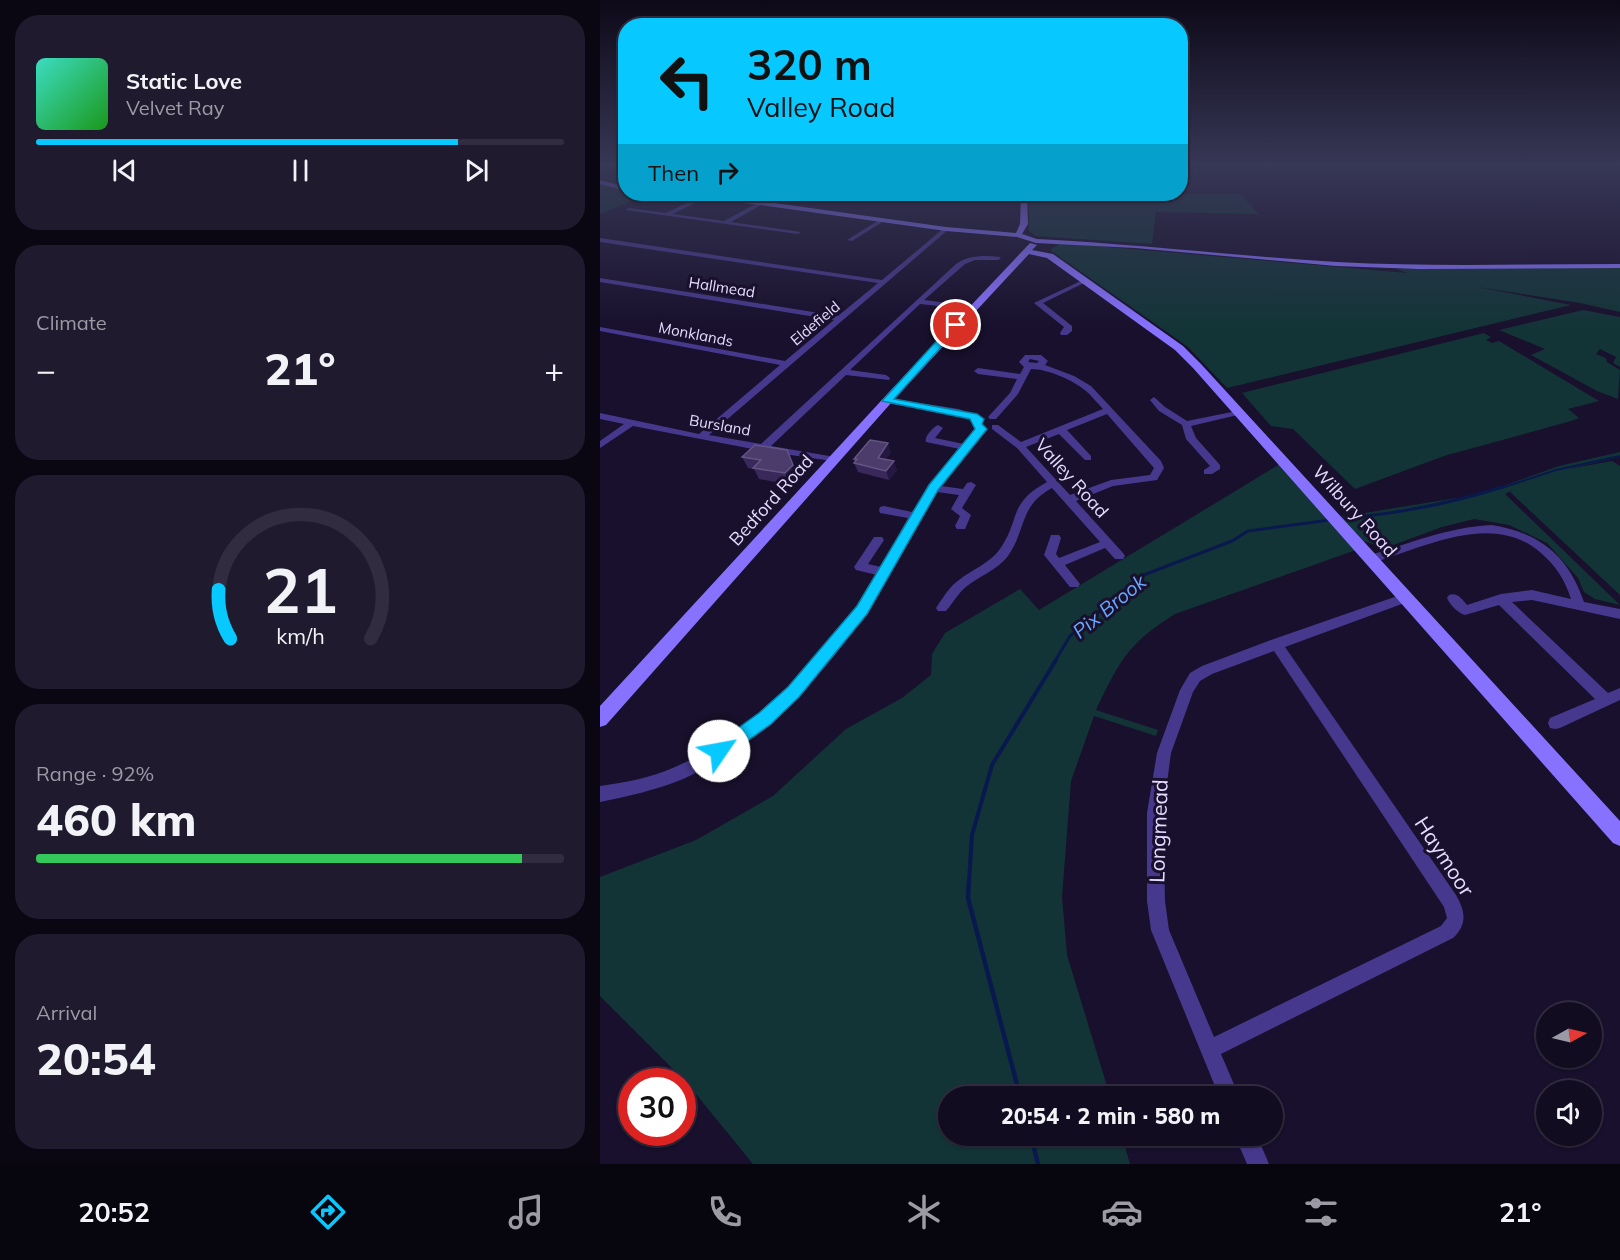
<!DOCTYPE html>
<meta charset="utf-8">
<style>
body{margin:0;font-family:Mulish,sans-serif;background:#1f1a2e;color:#f1f3f6;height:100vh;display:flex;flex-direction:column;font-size:22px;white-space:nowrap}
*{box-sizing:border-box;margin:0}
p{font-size:20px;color:#9c9ba5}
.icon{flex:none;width:33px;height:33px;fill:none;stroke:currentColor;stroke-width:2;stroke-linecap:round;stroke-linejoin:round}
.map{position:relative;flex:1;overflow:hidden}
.drawer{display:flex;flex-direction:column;gap:15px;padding:15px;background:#0a0712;width:600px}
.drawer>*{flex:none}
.guide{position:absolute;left:18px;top:18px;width:570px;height:183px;border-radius:24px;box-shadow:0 2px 4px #0004,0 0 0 2px #312c3f;background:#07c9ff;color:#111;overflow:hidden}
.needle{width:39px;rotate:82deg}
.tools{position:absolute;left:936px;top:1002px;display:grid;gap:12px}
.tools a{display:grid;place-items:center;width:66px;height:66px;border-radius:50%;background:#120c21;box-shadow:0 2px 4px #0004,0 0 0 2px #312c3f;font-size:30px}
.speed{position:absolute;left:18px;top:1068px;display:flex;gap:12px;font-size:30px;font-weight:700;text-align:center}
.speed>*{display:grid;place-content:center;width:78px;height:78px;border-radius:50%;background:#120c21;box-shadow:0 2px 4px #0004,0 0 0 2px #312c3f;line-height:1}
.speed .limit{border:9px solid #d22;background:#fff;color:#111}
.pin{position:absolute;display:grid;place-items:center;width:51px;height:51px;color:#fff;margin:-26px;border:3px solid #fff;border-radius:50%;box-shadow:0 2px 6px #0007}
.me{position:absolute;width:66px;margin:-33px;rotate:57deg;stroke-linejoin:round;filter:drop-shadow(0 0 4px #0008)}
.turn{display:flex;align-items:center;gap:21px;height:126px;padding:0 30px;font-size:27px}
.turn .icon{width:78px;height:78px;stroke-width:2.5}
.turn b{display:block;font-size:42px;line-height:51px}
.then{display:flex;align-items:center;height:57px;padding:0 30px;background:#0003;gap:12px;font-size:22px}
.big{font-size:45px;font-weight:800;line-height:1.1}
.drawer .tile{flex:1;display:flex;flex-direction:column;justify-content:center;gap:9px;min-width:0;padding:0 21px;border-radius:24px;background:#1f1a2e}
.drawer .dial{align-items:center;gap:0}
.dial svg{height:156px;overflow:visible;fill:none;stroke:#312c3f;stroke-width:7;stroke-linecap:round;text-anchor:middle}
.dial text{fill:#f1f3f6;stroke:none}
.song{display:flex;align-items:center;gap:18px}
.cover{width:72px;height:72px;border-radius:9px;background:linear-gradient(135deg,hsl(170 70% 55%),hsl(120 70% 35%))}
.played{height:6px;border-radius:3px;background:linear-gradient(90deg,#07c9ff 80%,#312c3f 80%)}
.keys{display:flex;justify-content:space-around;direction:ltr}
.heat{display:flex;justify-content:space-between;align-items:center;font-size:33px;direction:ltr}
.charge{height:9px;border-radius:4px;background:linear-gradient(90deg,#34c759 92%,#312c3f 0)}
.trip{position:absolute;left:338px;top:1086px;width:345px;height:60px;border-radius:30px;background:#120c21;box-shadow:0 2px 4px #0004,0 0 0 2px #312c3f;font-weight:800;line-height:60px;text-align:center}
.dock{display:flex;height:96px;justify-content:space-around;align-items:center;background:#07050d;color:#9c9ba5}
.dock .icon{width:42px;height:42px}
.dock .current{color:#07c9ff}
.dock b{font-size:27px;color:#f1f3f6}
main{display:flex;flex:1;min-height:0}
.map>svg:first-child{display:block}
</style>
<main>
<section class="drawer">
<div class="tile">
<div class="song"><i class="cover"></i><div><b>Static Love</b><p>Velvet Ray</p></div></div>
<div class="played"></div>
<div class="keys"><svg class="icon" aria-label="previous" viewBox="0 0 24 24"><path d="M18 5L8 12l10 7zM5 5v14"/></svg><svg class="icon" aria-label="pause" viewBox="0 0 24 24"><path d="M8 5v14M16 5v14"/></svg><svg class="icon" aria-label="next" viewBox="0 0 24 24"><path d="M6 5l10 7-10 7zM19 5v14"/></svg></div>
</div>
<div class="tile"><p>Climate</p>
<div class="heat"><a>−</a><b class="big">21°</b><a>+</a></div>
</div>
<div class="tile dial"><svg viewBox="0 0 100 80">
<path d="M14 69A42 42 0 1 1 86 69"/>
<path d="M14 69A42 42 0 0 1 8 44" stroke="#07c9ff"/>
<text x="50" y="56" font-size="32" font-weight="700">21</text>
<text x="50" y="72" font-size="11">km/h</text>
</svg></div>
<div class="tile"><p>Range · 92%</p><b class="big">460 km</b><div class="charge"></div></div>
<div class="tile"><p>Arrival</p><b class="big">20:54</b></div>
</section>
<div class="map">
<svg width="1020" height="1164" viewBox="0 0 1020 1164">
<rect width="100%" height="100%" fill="#18102c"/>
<g fill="#133437">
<polygon points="0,183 25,190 26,194 48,194 0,214"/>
<polygon points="429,194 640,194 659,214 556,212 552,244 436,236 429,231"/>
<polygon points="461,243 807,273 797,269 1020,267 1020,312 980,303 878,287 971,305 627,388 588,347 450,250"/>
<polygon points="983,310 1020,317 1020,367 1013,363 1016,357 1000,349 996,354 1006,358 1007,362 1020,370 1018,399 997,391 931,355 945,349 899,330"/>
<polygon points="884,333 891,337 886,340 892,343 899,341 999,401 968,409 979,418 971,421 844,456 755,489 693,429 671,426 642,393"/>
<polygon points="1020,452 1020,457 968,469 1012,461 1020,466 1020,595 910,492 913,490 905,494 1020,605 995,599 984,592 978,578 947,543 909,525 874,519 842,527 785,548 763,541 740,517 881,494 959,466"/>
<path d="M680,464L756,550L575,614C527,644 520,661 496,710L558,730L556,736L494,716L471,781L462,897L467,955L510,1096H348V1136H522L530,1164H153L86,1082L0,996V877L96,840L173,796L246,729L302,698L331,675L332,654L345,633L420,589L439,610Z"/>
</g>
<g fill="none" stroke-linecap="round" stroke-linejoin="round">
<polyline stroke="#09194d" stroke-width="2" points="898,489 956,470 1020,456"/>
<g stroke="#09194d" stroke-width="3">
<path d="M739,519C793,514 850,504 902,487"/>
<polyline points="455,661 470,636 541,576 632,541 648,531 730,520"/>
</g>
<polyline stroke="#09194d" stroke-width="4" points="369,882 372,835 392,765 456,660"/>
<g stroke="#09194d" stroke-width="4.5">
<polyline points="369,881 368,898 420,1096"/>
<polyline points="431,1136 438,1164"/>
</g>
<g fill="#46398d" fill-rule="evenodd">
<polygon points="99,197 101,200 73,214 124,221 161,201 163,204 131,222 201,232 198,234 26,210 29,208 66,213"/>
<polygon points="279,220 284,221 252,241 247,240"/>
<path d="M344,228L349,229L109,435L161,444L356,264C368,255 385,255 400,257L401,258L398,260H375L365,264L324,300L372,306H375V310L320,304L250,370L286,375L290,378L289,380L246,375L171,446L235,457L239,458V462L163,451L33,426L0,448V441L24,424L0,419V413L99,434L180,365L0,331V327L185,361L234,320L0,282V278L238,316L278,283L0,242V238L282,280Z"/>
<polygon points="483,280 488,281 443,303 472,326 472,331 467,335 461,335 460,333 464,327 434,303"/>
<path d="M425,355H441L448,361L445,365L474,376L491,386L561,461L564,468L557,480L513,486L476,501L523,553L525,556L523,559H515L505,548L465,565L480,584L478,587H470L444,555L451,535H459L461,538L456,554L459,558L500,542L452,488C419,506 427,528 408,556C397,570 380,576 367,586C358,593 353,603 346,611H338L336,608L338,605C344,596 350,586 359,580C373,569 390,563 400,549C421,519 407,504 447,482L417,448L392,429V425H398L421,442L503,409C497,403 492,396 486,391C473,380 448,369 431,369L418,394L396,419H390L388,417L410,393L417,379L378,374L374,371L378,368L420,374L424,367L419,362ZM430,359L439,361L437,363L428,362ZM507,414L554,468L550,475L511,480L470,495L426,447L459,434L485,460H491V456L467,430Z"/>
<polygon points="554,397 565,407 587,421 642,410 642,414 591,426 596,438 620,465 620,469 612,474 604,474 604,470 610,466 586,439 582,425 559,411 550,400"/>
<polygon points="287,398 359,409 384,419 379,422 357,414 284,403 284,399"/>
<path d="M338,425L343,428L335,438L364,444L378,427L381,426L386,429L341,486L363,489L367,483L371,482L376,485L362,508L371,515L365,529H357L355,526L360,516L351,509L359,495L337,492C311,528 295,569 271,605C229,672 155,747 83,779C56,790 29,796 0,802V786C26,782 51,778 75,767C152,734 237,648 277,575L256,570L254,567L274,537H282L284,540L268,564L281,567L308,518L280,513L279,510L280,507L284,506L312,512L329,486L360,449L326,442C324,437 333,427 338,425Z"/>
<path d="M892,525C940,533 968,555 984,602L1020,609V619L932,600L912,602L1008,693L1020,688V700L960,728L955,729L950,728L948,723L950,718L995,699L899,605L865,615C858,613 850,605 847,598L849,595C857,592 862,599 867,605L901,594L932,590L971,599C965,580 956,566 941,553C892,510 824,548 771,563L765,559L767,556C808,544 848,527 892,525Z"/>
<path d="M806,593L810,595L812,598L810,601L685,647L856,895C865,911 868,924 853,938L621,1054L639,1096H619L551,930L547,901V813L557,753L580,690L590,673L602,666L671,640ZM674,651L844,907L847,918L841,926L614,1037L569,930L565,901L563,813L571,753L593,692L600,681L612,674Z"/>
<polygon points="635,1136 657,1136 669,1164 647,1164"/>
</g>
<g fill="#8772ff" fill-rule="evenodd">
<polygon points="0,180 26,187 26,191 0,184"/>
<path d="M58,194L161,201L346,227L416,233L420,224L421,194H427L428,224L422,234L437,239C537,244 637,256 737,262C831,267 926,264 1020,264V268L818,269L736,266L535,248L436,243L417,237L346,231L161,205Z"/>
<polygon points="430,243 437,245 432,250 453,254 583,346 601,364 1020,821 1020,846 1013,843 593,368 575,350 447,258 429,254 299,394 6,725 0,727 0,706 291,390"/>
</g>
</g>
<g fill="#39285a">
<polygon points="291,452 286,459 297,470 289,480 258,472 254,463 255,462 254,459"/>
<polygon points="142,457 192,462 198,477 191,485 159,479 154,469 148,468"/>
</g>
<g fill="#241740">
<polygon points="288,443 291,452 281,467 278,458"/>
<polygon points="187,450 198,477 191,485 185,473"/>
<polygon points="294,461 297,470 289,480 286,471"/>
</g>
<g fill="#4b3c6c" stroke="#635583" stroke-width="1.5">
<polygon points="270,440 288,443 278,458 294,461 286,471 254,463 257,459 254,459"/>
<polygon points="155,445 187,450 193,465 185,473 153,468 161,460 142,457"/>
</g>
<linearGradient id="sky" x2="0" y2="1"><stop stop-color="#0d0918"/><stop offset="0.5" stop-color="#373756"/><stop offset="1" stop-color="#373756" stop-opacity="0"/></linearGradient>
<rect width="1020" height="329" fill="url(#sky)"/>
<polygon fill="#07c9ff" stroke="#0583a6" stroke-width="1.5" points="353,323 361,325 294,399 377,414 384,419 382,424 387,429 338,490 267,614 199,697 171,724 125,757 119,759 113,757 110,751 113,746 159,713 188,687 257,606 329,485 375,429 370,419 282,401"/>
<g text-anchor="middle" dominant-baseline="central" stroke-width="6" stroke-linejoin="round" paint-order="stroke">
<g font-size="15" fill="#e4dbff" stroke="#18102c">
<text transform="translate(122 287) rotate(9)">Hallmead</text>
<text transform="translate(215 323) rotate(-40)">Eldefield</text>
<text transform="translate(96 334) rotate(11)">Monklands</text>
<text transform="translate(120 425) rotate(10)">Bursland</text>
</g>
<g font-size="18" fill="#e4dbff" stroke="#18102c">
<text transform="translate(472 478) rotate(48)">Valley Road</text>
<text transform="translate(171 500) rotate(-48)">Bedford Road</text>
<text transform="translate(755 511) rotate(48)">Wilbury Road</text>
</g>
<g font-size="20" font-style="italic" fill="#69a8ff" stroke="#18102c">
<text transform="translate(509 606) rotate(-39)">Pix Brook</text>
</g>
<g font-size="21" fill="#e4dbff" stroke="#18102c">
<text transform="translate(558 831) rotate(-88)">Longmead</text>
<text transform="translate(845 856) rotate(57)">Haymoor</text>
</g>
</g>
</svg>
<div class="tools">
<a><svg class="needle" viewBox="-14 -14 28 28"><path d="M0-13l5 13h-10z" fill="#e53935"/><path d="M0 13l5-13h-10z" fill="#9c9ba5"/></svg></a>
<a><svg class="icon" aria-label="sound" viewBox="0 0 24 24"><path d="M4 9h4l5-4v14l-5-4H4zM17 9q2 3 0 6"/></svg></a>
</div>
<div class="speed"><div class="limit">30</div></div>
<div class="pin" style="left:356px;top:325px;background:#d93025"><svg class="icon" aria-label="arrive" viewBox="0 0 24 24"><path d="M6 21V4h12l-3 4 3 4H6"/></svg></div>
<svg class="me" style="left:119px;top:751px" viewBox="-20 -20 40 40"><circle r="19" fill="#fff"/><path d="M0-13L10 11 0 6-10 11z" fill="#07c9ff"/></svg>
<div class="trip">20:54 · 2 min · 580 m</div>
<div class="guide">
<div class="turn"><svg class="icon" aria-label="left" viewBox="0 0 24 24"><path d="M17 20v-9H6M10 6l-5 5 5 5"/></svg><div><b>320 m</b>Valley Road</div></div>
<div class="then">Then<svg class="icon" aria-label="right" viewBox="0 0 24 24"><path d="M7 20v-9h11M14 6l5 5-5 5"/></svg></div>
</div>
</div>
</main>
<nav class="dock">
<b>20:52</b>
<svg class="icon current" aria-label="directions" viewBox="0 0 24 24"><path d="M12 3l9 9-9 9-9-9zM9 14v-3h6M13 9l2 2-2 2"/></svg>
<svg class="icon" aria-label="music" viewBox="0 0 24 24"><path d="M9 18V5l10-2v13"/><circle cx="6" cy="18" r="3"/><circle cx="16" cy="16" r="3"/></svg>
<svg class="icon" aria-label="phone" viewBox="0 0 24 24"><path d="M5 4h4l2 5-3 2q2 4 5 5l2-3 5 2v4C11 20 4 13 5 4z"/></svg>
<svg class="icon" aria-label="climate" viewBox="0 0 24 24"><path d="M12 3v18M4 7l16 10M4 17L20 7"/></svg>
<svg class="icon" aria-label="car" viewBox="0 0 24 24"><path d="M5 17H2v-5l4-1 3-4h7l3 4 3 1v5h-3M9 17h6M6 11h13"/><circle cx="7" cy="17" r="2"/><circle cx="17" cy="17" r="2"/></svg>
<svg class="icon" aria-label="filters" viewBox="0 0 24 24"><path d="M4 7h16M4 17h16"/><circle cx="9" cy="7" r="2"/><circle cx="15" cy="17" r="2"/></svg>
<b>21°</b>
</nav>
